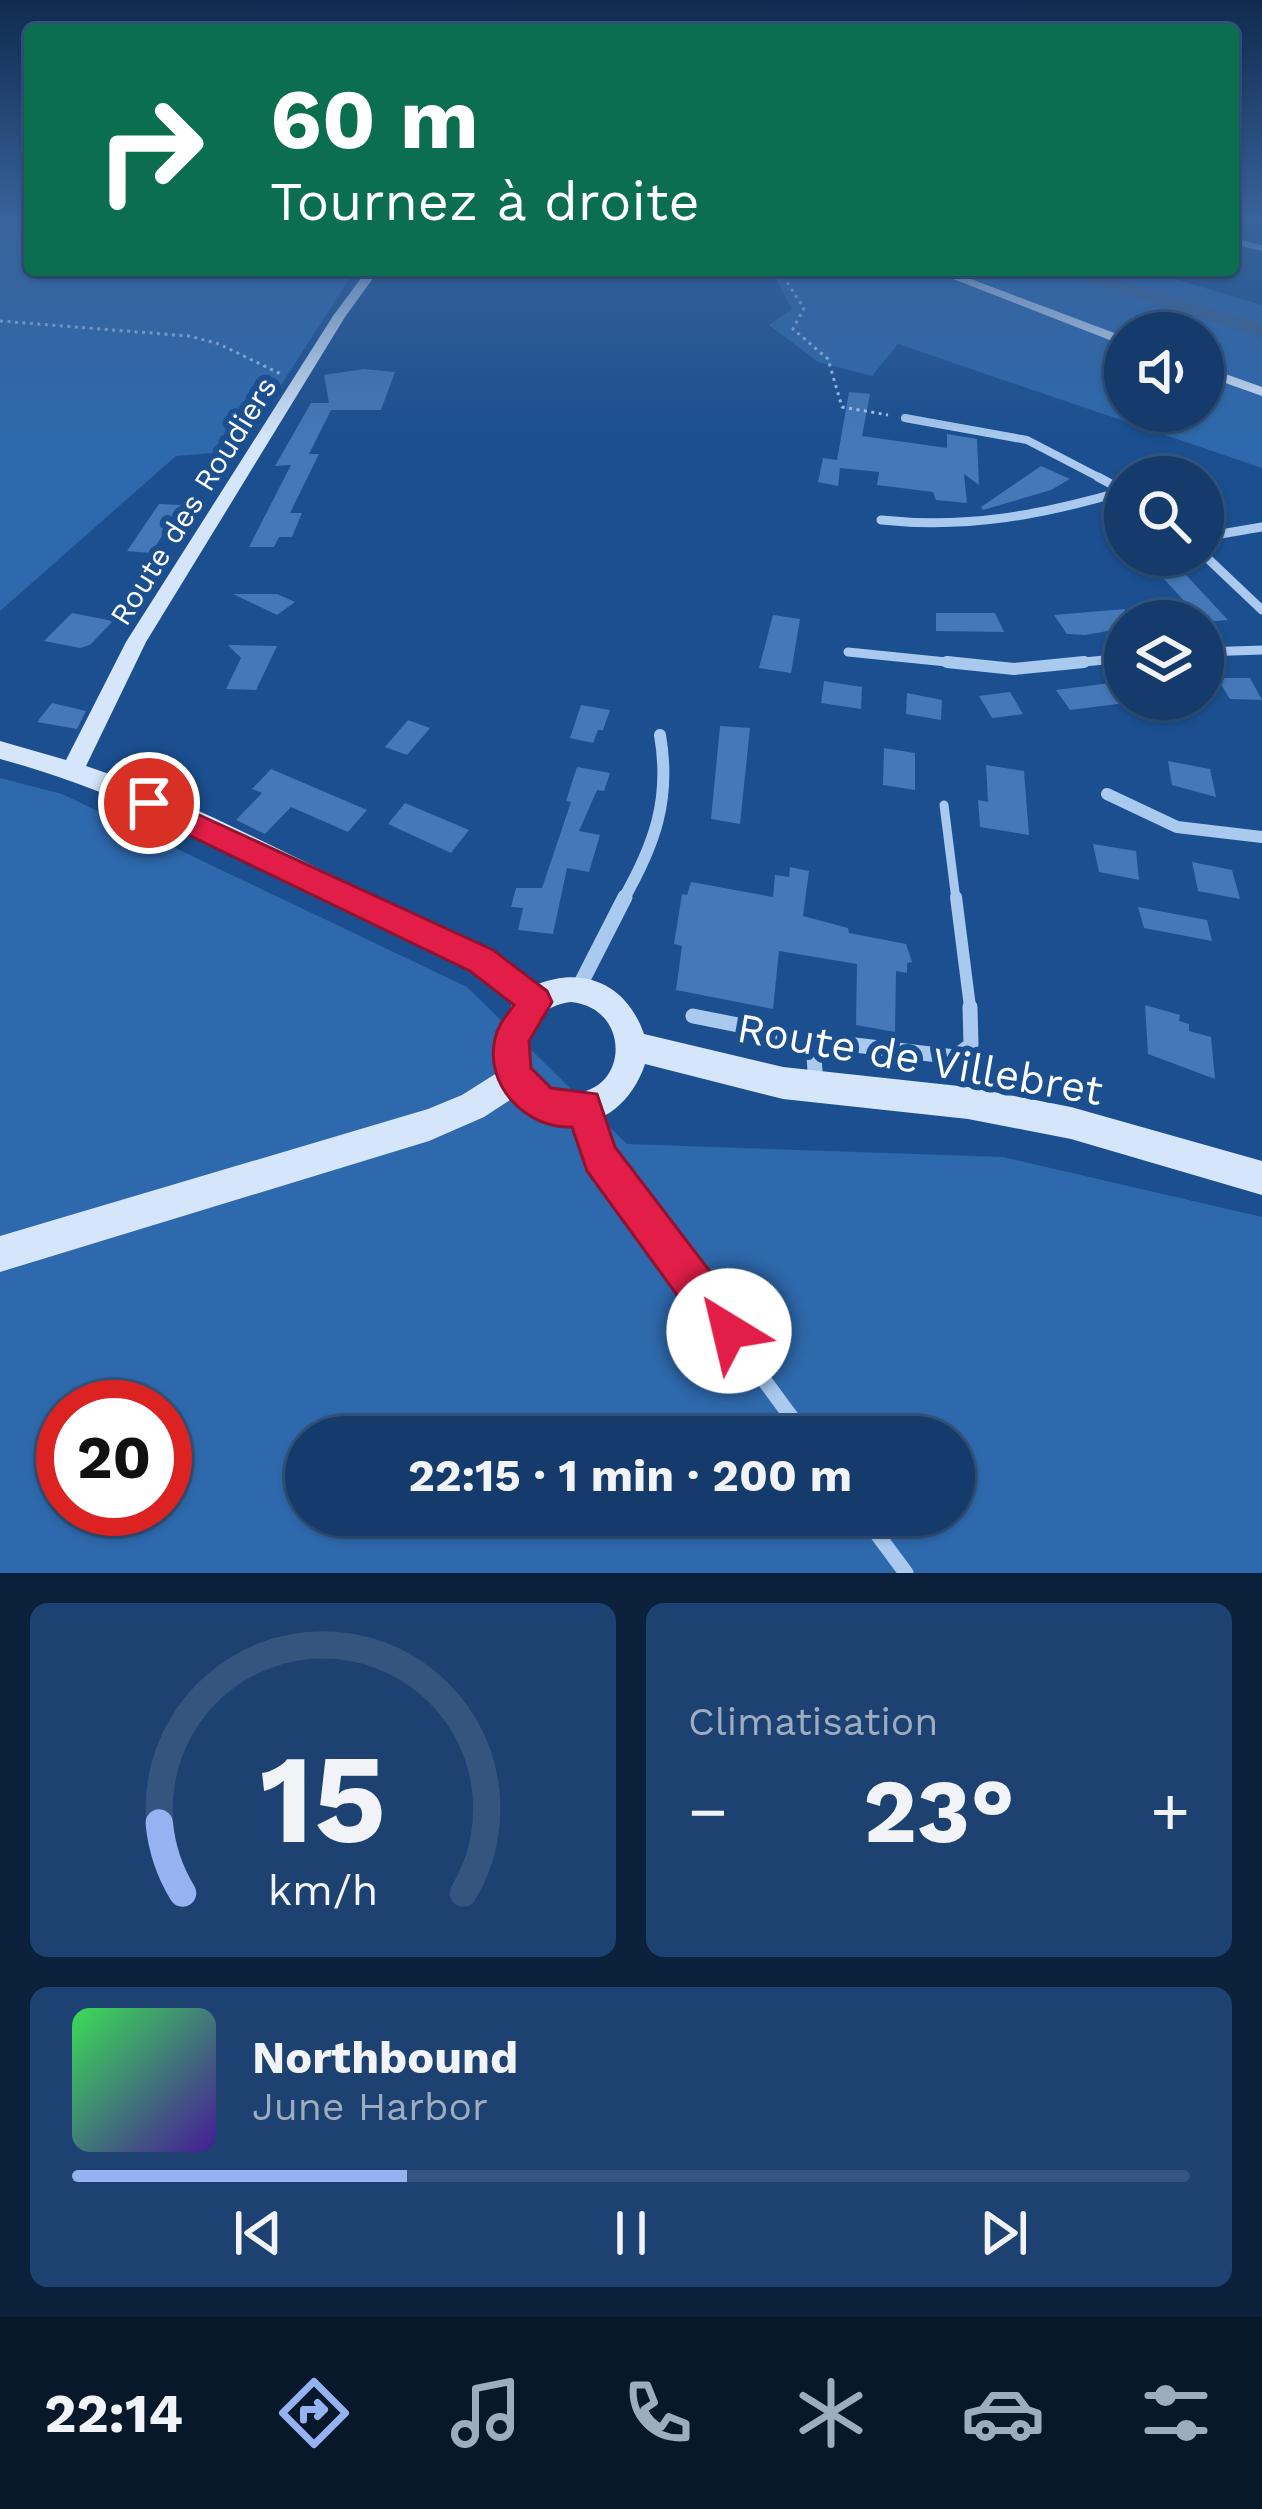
<!DOCTYPE html>
<html lang="fr">
<meta charset="utf-8">
<style>
body{margin:0;font-family:"Work Sans",sans-serif;background:#1d4271;color:#f1f3f6;height:100vh;display:flex;flex-direction:column;font-size:45px;white-space:nowrap}
*{box-sizing:border-box;margin:0}
p{font-size:39px;color:#9dadc1}
.icon{flex:none;width:66px;height:66px;fill:none;stroke:currentColor;stroke-width:2;stroke-linecap:round;stroke-linejoin:round}
.map{position:relative;height:1573px;overflow:hidden}
.side{display:flex;flex-direction:column;gap:30px;padding:30px;background:#0b203b;flex:1}
.side>*{flex:none}
.top-card{position:absolute;left:24px;top:24px;width:1215px;height:252px;border-radius:12px;box-shadow:0 3px 9px #0004,0 0 0 3px #33557e;background:#0b6e4f;color:#fff;overflow:hidden}
.tools{position:absolute;left:1104px;top:312px;display:grid;gap:24px}
.tools a{display:grid;place-items:center;width:120px;height:120px;border-radius:50%;background:#143b6b;box-shadow:0 3px 9px #0004,0 0 0 3px #33557e;font-size:60px}
.speed{position:absolute;left:36px;top:1380px;display:flex;gap:24px;font-size:60px;font-weight:700;text-align:center}
.speed>*{display:grid;place-content:center;width:156px;height:156px;border-radius:50%;background:#143b6b;box-shadow:0 3px 9px #0004,0 0 0 3px #33557e;line-height:1}
.speed .limit{border:18px solid #d22;background:#fff;color:#111}
.pin{position:absolute;display:grid;place-items:center;width:102px;height:102px;color:#fff;margin:-51px;border:6px solid #fff;border-radius:50%;box-shadow:0 3px 12px #0007}
.me{position:absolute;width:132px;margin:-66px;rotate:324deg;stroke-linejoin:round;filter:drop-shadow(0 0 9px #0008)}
.turn{display:flex;align-items:center;gap:42px;height:252px;padding:0 48px;font-size:54px}
.turn .icon{width:156px;height:156px;stroke-width:2.5}
.turn b{display:block;font-size:84px;line-height:102px}
.big{font-size:90px;font-weight:700;line-height:1.1}
.side .tile{flex:1;display:flex;flex-direction:column;justify-content:center;gap:18px;min-width:0;padding:0 42px;border-radius:18px;background:#1d4271}
.side .dial{align-items:center;gap:0}
.dial svg{height:312px;overflow:visible;fill:none;stroke:#33557e;stroke-width:7;stroke-linecap:round;text-anchor:middle}
.dial text{fill:#f1f3f6;stroke:none}
.song{display:flex;align-items:center;gap:36px}
.cover{width:144px;height:144px;border-radius:18px;background:linear-gradient(135deg,hsl(130 70% 55%),hsl(260 70% 35%))}
.played{height:12px;border-radius:6px;background:linear-gradient(90deg,#95b2f1 30%,#33557e 30%)}
.keys{display:flex;justify-content:space-around;direction:ltr}
.heat{display:flex;justify-content:space-between;align-items:center;font-size:66px;direction:ltr}
.side .tiles{flex:1;display:grid;gap:30px;grid-template-columns:1fr 1fr}
.tile:last-child{grid-column:span 2}
.trip{position:absolute;left:285px;top:1416px;width:690px;height:120px;border-radius:60px;background:#143b6b;box-shadow:0 3px 9px #0004,0 0 0 3px #33557e;font-weight:700;line-height:120px;text-align:center}
.tab-bar{display:flex;height:192px;justify-content:space-around;align-items:center;background:#08182b;color:#9dadc1}
.tab-bar .icon{width:84px;height:84px}
.tab-bar .active{color:#95b2f1}
.tab-bar b{font-size:54px;color:#f1f3f6}
.map>svg:first-child{display:block}
</style>
<div class="map">
<svg width="1262" height="1573" viewBox="0 0 1262 1573">
<rect width="100%" height="100%" fill="#1b4f8f"/>
<g fill="#2e69ad" fill-rule="evenodd">
<polygon points="0,219 30,219 30,270 354,271 239,451 176,456 0,611"/>
<path d="M771,270H1144L1262,305V468L898,344L872,376L818,362L769,325L792,309ZM1125,333H1203V411H1125Z"/>
<path d="M0,778L62,794L467,987L627,1144L1003,1157L1262,1217V1573H0ZM63,1407H165V1509H63ZM306,1437H954V1515H306Z"/>
</g>
<g fill="none" stroke-linecap="round" stroke-linejoin="round">
<polygon fill="#3c6290" fill-rule="evenodd" points="1050,270 1084,270 1262,323 1262,338"/>
</g>
<g fill="#4478b7">
<polygon points="364,369 395,372 381,410 331,410 309,454 319,454 290,513 302,513 292,537 279,537 274,547 249,547 291,465 275,466 311,403 329,403 324,375"/>
<polygon points="849,392 870,394 862,436 947,448 947,434 977,439 979,485 964,474 967,503 936,500 933,492 877,485 879,472 840,468 838,486 818,482 823,458 837,460"/>
<polygon points="1041,466 1070,479 1051,490 983,510 981,507"/>
<polygon points="159,504 182,505 151,553 127,551"/>
<polygon points="1172,560 1228,620 1204,622 1149,563"/>
<polygon points="233,594 277,594 295,602 277,615"/>
<polygon points="1125,609 1125,628 1085,635 1067,634 1054,615"/>
<polygon points="72,613 113,621 90,645 80,648 44,641"/>
<polygon points="936,613 995,613 1004,632 936,631"/>
<polygon points="773,615 800,619 791,673 759,668"/>
<polygon points="228,645 277,646 256,690 226,689 241,658"/>
<polygon points="1217,678 1250,678 1262,700 1230,699"/>
<polygon points="824,681 862,687 861,709 821,703"/>
<polygon points="1125,681 1125,703 1070,710 1056,690"/>
<polygon points="1010,692 1023,714 992,718 979,696"/>
<polygon points="907,693 942,700 941,720 906,714"/>
<polygon points="52,703 86,711 77,729 37,722"/>
<polygon points="581,705 610,710 603,730 598,730 593,743 570,738"/>
<polygon points="408,720 430,728 407,755 385,747"/>
<polygon points="720,726 750,728 740,824 711,819"/>
<polygon points="884,748 915,753 915,790 883,785"/>
<polygon points="1168,761 1210,769 1216,797 1172,785"/>
<polygon points="986,765 1024,771 1029,835 980,827 978,800 988,802"/>
<polygon points="577,767 610,773 604,791 597,790 579,831 600,835 589,872 567,868 553,934 518,930 523,908 511,907 516,888 542,888 571,802 566,801"/>
<polygon points="271,769 367,810 348,832 291,807 265,834 236,820 262,793 252,789"/>
<polygon points="405,803 469,830 451,853 388,824"/>
<polygon points="1093,844 1136,851 1139,880 1099,872"/>
<polygon points="1192,862 1232,870 1240,899 1198,891"/>
<polygon points="790,867 809,871 803,916 848,928 849,933 906,944 912,962 907,963 907,973 896,971 895,1032 856,1025 857,964 779,951 773,1009 676,990 682,946 674,944 682,894 687,895 691,882 773,897 775,875 789,877"/>
<polygon points="1138,907 1207,920 1212,941 1144,928"/>
<polygon points="1145,1005 1180,1015 1179,1021 1189,1024 1189,1031 1211,1037 1215,1079 1148,1054"/>
</g>
<g fill="none" stroke-linecap="round" stroke-linejoin="round">
<g stroke="#a9c9ee" stroke-width="3" stroke-dasharray="3 4.5" stroke-linecap="butt">
<polyline points="779,270 804,308 793,329 828,359 842,407 888,415"/>
<polyline points="0,321 189,336 219,344 283,375"/>
</g>
<polyline stroke="#a9c9ee" stroke-width="9" points="944,805 956,900"/>
<g stroke="#a9c9ee" stroke-width="12">
<polyline points="956,897 970,1007"/>
<polyline points="585,1111 600,1158 629,1197"/>
</g>
<g stroke="#a9c9ee" stroke-width="15">
<polyline points="627,1194 806,1437"/>
<polyline points="863,1515 906,1573"/>
</g>
<polyline stroke="#a9c9ee" stroke-width="6" points="1233,241 1262,248"/>
<polyline stroke="#a9c9ee" stroke-width="8" points="905,418 1027,440 1104,480"/>
<g stroke="#a9c9ee" stroke-width="9">
<polyline points="1098,477 1124,491"/>
<path d="M881,520C968,529 1041,515 1124,491"/>
<polyline points="1203,537 1262,527"/>
<polyline points="1203,554 1262,610"/>
<polyline points="848,652 976,665"/>
<polyline points="1203,652 1262,650"/>
<polyline points="1053,665 1125,658"/>
</g>
<g stroke="#a9c9ee" stroke-width="12">
<polyline points="947,662 1014,669 1084,662"/>
<polyline points="1107,794 1177,827 1262,837"/>
<path d="M623,900C655,844 671,799 660,735"/>
</g>
<g stroke="#a9c9ee" stroke-width="15">
<polyline points="578,989 625,897"/>
<polyline points="693,1016 813,1040"/>
<polyline points="816,1087 813,1040 955,1057 971,1045 970,1007"/>
</g>
<g fill="#d6e6fa" fill-rule="evenodd">
<path d="M367,270H379L345,317L146,642L86,766C174,795 257,839 340,879C407,911 477,938 536,985C584,965 627,985 644,1034L783,1067L968,1087L1071,1107L1262,1161V1195L1071,1139L968,1119L783,1099L645,1064C625,1125 560,1147 513,1098L484,1117L429,1141L0,1272V1236L428,1109L462,1095L500,1071L497,1037L513,1002C459,956 392,930 329,899C221,846 117,790 0,759V741L66,760L126,642L333,316ZM571,1002C632,1008 629,1093 571,1093C512,1093 511,1008 571,1002Z"/>
<polygon points="930,270 947,270 1125,337 1125,346"/>
<polygon points="1203,366 1262,387 1262,396 1203,375"/>
</g>
</g>
<linearGradient id="sky" x2="0" y2="1"><stop stop-color="#0f2b4f"/><stop offset="0.5" stop-color="#39639b"/><stop offset="1" stop-color="#39639b" stop-opacity="0"/></linearGradient>
<rect width="1262" height="439" fill="url(#sky)"/>
<path fill="#e11d48" stroke="#92132f" stroke-width="3" d="M149,792L493,950L547,991L552,1002L529,1041L531,1068L551,1088L597,1094L615,1147L744,1316L750,1331L744,1346L729,1353L714,1346L587,1171L572,1127C526,1129 484,1085 495,1039C497,1026 506,1016 514,1005L470,971L139,811L135,803Z"/>
<g text-anchor="middle" dominant-baseline="central" stroke-width="12" stroke-linejoin="round" paint-order="stroke">
<g font-size="30" fill="#fff" stroke="#1b4f8f">
<text transform="translate(193 501) rotate(-58)">Route des Roudiers</text>
</g>
<g font-size="42" fill="#fff" stroke="#1b4f8f">
<text transform="translate(920 1059) rotate(10)">Route de Villebret</text>
</g>
</g>
</svg>
<div class="tools">
<a><svg class="icon" aria-label="sound" viewBox="0 0 24 24"><path d="M4 9h4l5-4v14l-5-4H4zM17 9q2 3 0 6"/></svg></a>
<a><svg class="icon" aria-label="search" viewBox="0 0 24 24"><circle cx="10" cy="10" r="6"/><path d="M15 15l6 6"/></svg></a>
<a><svg class="icon" aria-label="layers" viewBox="0 0 24 24"><path d="M12 4l9 5-9 5-9-5zM3 14l9 5 9-5"/></svg></a>
</div>
<div class="speed"><div class="limit">20</div></div>
<div class="pin" style="left:149px;top:803px;background:#d93025"><svg class="icon" aria-label="arrive" viewBox="0 0 24 24"><path d="M6 21V4h12l-3 4 3 4H6"/></svg></div>
<svg class="me" style="left:729px;top:1331px" viewBox="-20 -20 40 40"><circle r="19" fill="#fff"/><path d="M0-13L10 11 0 6-10 11z" fill="#e11d48"/></svg>
<div class="trip">22:15 · 1 min · 200 m</div>
<div class="top-card">
<div class="turn"><svg class="icon" aria-label="right" viewBox="0 0 24 24"><path d="M7 20v-9h11M14 6l5 5-5 5"/></svg><div><b>60 m</b>Tournez à droite</div></div>
</div>
</div>
<section class="side">
<div class="tiles">
<div class="tile dial"><svg viewBox="0 0 100 80">
<path d="M14 69A42 42 0 1 1 86 69"/>
<path d="M14 69A42 42 0 0 1 8 51" stroke="#95b2f1"/>
<text x="50" y="56" font-size="32" font-weight="700">15</text>
<text x="50" y="72" font-size="11">km/h</text>
</svg></div>
<div class="tile"><p>Climatisation</p>
<div class="heat"><a>−</a><b class="big">23°</b><a>+</a></div>
</div>
<div class="tile">
<div class="song"><i class="cover"></i><div><b>Northbound</b><p>June Harbor</p></div></div>
<div class="played"></div>
<div class="keys"><svg class="icon" aria-label="previous" viewBox="0 0 24 24"><path d="M18 5L8 12l10 7zM5 5v14"/></svg><svg class="icon" aria-label="pause" viewBox="0 0 24 24"><path d="M8 5v14M16 5v14"/></svg><svg class="icon" aria-label="next" viewBox="0 0 24 24"><path d="M6 5l10 7-10 7zM19 5v14"/></svg></div>
</div>
</div>
</section>
<nav class="tab-bar">
<b>22:14</b>
<svg class="icon active" aria-label="directions" viewBox="0 0 24 24"><path d="M12 3l9 9-9 9-9-9zM9 14v-3h6M13 9l2 2-2 2"/></svg>
<svg class="icon" aria-label="music" viewBox="0 0 24 24"><path d="M9 18V5l10-2v13"/><circle cx="6" cy="18" r="3"/><circle cx="16" cy="16" r="3"/></svg>
<svg class="icon" aria-label="phone" viewBox="0 0 24 24"><path d="M5 4h4l2 5-3 2q2 4 5 5l2-3 5 2v4C11 20 4 13 5 4z"/></svg>
<svg class="icon" aria-label="climate" viewBox="0 0 24 24"><path d="M12 3v18M4 7l16 10M4 17L20 7"/></svg>
<svg class="icon" aria-label="car" viewBox="0 0 24 24"><path d="M5 17H2v-5l4-1 3-4h7l3 4 3 1v5h-3M9 17h6M6 11h13"/><circle cx="7" cy="17" r="2"/><circle cx="17" cy="17" r="2"/></svg>
<svg class="icon" aria-label="filters" viewBox="0 0 24 24"><path d="M4 7h16M4 17h16"/><circle cx="9" cy="7" r="2"/><circle cx="15" cy="17" r="2"/></svg>
</nav>
